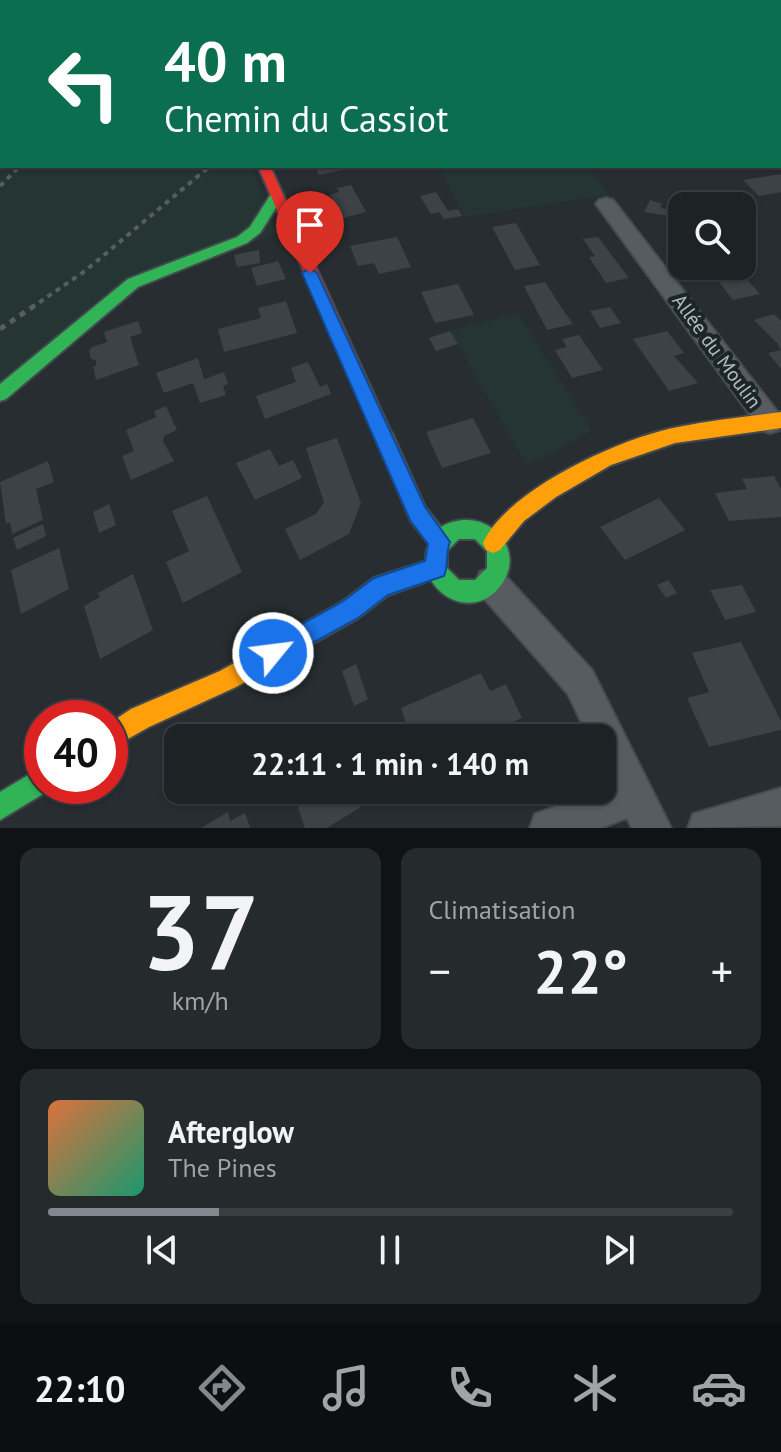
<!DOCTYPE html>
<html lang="fr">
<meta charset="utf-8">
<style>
body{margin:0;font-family:"PT Sans",sans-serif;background:#252a2d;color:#f1f3f6;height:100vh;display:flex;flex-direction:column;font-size:30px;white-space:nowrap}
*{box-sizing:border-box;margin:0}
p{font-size:26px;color:#a0a4a7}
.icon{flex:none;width:44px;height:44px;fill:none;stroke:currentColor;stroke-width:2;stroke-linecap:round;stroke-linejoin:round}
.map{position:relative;height:828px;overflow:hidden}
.sheet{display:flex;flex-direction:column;gap:20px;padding:20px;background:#101314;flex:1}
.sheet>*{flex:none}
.top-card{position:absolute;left:0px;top:0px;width:782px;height:168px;box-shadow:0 2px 6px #0004,0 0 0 2px #3b3f42;background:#0b6e4f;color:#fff;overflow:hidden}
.fabs{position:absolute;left:668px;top:192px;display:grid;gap:16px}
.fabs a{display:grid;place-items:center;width:88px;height:88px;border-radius:16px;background:#1d2225;box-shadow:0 2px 6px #0004,0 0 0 2px #3b3f42;font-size:40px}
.speed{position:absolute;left:24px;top:700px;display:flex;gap:16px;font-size:40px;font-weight:700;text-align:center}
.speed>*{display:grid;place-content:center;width:104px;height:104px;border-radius:50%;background:#1d2225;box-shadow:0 2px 6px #0004,0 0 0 2px #3b3f42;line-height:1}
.speed .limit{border:12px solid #d22;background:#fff;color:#111}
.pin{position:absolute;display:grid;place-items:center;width:68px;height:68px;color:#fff;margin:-82px -34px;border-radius:50% 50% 50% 0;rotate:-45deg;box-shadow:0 0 8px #0007}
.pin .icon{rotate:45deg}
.me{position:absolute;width:88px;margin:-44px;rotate:61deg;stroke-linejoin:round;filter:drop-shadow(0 0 6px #0008)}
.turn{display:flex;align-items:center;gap:28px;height:168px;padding:0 32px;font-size:36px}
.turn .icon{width:104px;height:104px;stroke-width:2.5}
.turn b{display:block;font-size:56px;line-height:68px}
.big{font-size:60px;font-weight:600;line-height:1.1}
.sheet .tile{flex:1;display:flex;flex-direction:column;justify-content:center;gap:12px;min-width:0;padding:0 28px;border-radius:16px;background:#252a2d}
.sheet .dial{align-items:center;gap:0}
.dial b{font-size:104px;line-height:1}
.song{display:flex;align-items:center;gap:24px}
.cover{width:96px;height:96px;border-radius:12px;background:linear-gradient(135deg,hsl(20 70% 55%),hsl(160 70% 35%))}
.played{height:8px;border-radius:4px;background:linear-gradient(90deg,#81898f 25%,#3b3f42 25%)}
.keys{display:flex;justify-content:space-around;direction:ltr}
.heat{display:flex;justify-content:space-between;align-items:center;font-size:44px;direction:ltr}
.sheet .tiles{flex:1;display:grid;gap:20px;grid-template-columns:1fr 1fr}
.tile:last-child{grid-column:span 2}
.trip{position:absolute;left:164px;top:724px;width:452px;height:80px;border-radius:16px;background:#1d2225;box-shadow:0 2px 6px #0004,0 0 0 2px #3b3f42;font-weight:600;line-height:80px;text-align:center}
.dock{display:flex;height:128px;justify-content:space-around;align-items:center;background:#0c0e0f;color:#a0a4a7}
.dock .icon{width:56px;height:56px}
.dock .selected{color:#81898f}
.dock b{font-size:36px;color:#f1f3f6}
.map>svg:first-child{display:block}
</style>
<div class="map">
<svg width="781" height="828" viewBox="0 0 781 828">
<rect width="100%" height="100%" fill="#272d31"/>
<g fill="#253534">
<polygon points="0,0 345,0 2,2 2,166 252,166 277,234 133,283 0,395"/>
<polygon points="439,166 588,166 610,195 464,217"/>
<polygon points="518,314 592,430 527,466 450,331"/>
</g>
<g fill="#3c4245">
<polygon points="315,166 345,166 347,169 319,175"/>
<polygon points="781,174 781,192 759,196 743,180"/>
<polygon points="351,185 366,212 343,218 330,195 339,192 337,188"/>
<polygon points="436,192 448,211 458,209 462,216 444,219 439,212 431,214 420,196"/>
<polygon points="650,200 662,204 660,207 665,209 682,206 682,237 678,238 666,225 676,223 670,216 644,212"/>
<polygon points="516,223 540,265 515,270 492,227"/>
<polygon points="397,237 411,267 379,274 374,263 358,266 350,246"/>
<polygon points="598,237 629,278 606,283 589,257 595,256 583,239"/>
<polygon points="259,250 260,263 237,267 234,255"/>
<polygon points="278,261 286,279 257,286 251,268"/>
<polygon points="701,266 740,266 746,273 741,273 760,294 733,300 716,278 712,279"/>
<polygon points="545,282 561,307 573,324 547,330 524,286"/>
<polygon points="458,284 474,315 435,323 421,292"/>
<polygon points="286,301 297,333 224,352 218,329 261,318 258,308"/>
<polygon points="610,307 621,323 600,328 590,311"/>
<polygon points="774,314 781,321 781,369 768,353 781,350 777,343 754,320"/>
<polygon points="138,321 142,333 130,337 139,365 96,380 93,366 96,366 96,360 91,359 89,351 92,347 107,342 104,332"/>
<polygon points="450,331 458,344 436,351 429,338"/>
<polygon points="667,331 684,353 674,356 698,383 669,391 633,339"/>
<polygon points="579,335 603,370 572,378 555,350 567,347 562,339"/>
<polygon points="198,358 204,379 224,372 228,384 223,386 226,395 200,403 193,383 164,393 156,373"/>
<polygon points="308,362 320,387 327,384 331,394 265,419 256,396 296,382 291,368"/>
<polygon points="166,406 177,430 164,436 163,441 174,461 131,480 122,456 134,451 126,430 156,417 154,411"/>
<polygon points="473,418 491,453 442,468 426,432"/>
<polygon points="337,438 361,503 349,534 300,560 285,529 316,514 324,502 306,448"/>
<polygon points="270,449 279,466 293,460 302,478 255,500 236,463"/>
<polygon points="48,461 54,482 36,489 43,520 12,534 10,522 6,524 0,482"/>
<polygon points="774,476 781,489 781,517 729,521 715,493 747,489 742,479"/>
<polygon points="207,496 242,572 183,603 166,562 189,551 172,511"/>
<polygon points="659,498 685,530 625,560 600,527"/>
<polygon points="109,504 116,525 99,533 93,512"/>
<polygon points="43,524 46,536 17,550 13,538"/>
<polygon points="59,548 69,589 21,614 11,570"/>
<polygon points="133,574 153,630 100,659 84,606 100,597 98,593"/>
<polygon points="668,580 677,593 666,598 657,585"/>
<polygon points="742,585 756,612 725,620 710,590"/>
<polygon points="741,642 781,721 781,730 709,747 687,698 709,692 692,653"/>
<polygon points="356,664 368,699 354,706 342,671"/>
<polygon points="481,673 490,691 506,684 522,718 488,734 490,738 411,738 401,708"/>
<polygon points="292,790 388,790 327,828 305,828"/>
<polygon points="228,812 230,821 245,813 250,828 201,828"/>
</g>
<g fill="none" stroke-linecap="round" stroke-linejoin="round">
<g stroke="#454a4e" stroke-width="4">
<g id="street">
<rect x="780" y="10" width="1" height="8"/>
<polygon points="606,198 613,200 779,414 779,430 770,433 761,430 599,208 596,204 599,200"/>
<polygon points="491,568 502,572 592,670 671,828 632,828 627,818 601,828 530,828 535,814 612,786 602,765 602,738 589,738 568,694 480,594 475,583 480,572"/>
<polygon points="781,788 781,826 688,828 693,814"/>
</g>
</g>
<g stroke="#454a4e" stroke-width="4">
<g id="fast">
<polygon points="740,0 751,0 753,2 742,2"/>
<rect x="780" y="26" width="1" height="7"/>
<polygon points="276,193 283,197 260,233 247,243 138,287 6,399 0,401 0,384 128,279 237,237 250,227 271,194"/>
<path d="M385,431L392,433L425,507L441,527C485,502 532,550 498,589C467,624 412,586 429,544L411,521L376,439L378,433ZM459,539H475L487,551V568L475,580H459L447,568V551Z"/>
<polygon points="42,767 42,786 52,786 51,789 0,820 0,792"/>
</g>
</g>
<g stroke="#454a4e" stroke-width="4">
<g id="slow">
<path d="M781,412V428L675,443L611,465L556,497L524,521L500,550L493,553L486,550L483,543C506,490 623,437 678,427C712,420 747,417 781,412Z"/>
<polygon points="436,558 444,561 447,568 444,575 388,595 358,618 236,687 149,727 110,749 110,723 131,709 220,671 342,602 374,578"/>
</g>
</g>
<g stroke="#454a4e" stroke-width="4">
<polygon id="jam" points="258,166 270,166 394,439 392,445 385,447 378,445 376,439"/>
</g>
<g stroke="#585e60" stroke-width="3" stroke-dasharray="4 4" stroke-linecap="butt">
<polyline points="246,0 249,2"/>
<polyline points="65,2 78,0"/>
<polyline points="293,2 297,0"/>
</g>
<g stroke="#585e60" stroke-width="4" stroke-dasharray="5 5" stroke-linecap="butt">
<polyline points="0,186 20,166"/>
<polyline points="31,308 85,271 210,166"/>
</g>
<polyline stroke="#585e60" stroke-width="5" stroke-dasharray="6 6" stroke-linecap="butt" points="0,329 34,306"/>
<use href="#street" fill="#565c60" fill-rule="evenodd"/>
<use href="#fast" fill="#30b455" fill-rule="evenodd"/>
<use href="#slow" fill="#ff9f0a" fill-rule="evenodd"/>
<use href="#jam" fill="#e5322d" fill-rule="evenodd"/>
</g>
<path fill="#1a73e8" stroke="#114b97" stroke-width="2" d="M310,268L317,273L425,507L450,542C445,554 449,565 444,576L388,595L358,618L273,665L264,662L261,653L264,645L342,602L374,578L425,561L428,544L410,520L302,273Z"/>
<g text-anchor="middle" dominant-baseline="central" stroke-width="8" stroke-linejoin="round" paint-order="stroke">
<g font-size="20" fill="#b1bbc2" stroke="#1c252a">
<text transform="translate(717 351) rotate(54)">Allée du Moulin</text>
</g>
</g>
</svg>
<div class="fabs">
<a><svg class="icon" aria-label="search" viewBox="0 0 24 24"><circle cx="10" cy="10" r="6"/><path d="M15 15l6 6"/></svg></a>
</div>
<div class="speed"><div class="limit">40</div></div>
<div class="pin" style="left:310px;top:273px;background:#d93025"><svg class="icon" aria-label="arrive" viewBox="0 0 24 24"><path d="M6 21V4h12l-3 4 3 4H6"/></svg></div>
<svg class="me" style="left:273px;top:653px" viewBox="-20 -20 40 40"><circle r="17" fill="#1a73e8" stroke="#fff" stroke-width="3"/><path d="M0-11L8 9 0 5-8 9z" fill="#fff"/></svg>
<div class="trip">22:11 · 1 min · 140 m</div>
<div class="top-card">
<div class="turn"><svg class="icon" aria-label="left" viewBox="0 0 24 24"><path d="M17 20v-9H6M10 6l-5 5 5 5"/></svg><div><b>40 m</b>Chemin du Cassiot</div></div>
</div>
</div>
<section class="sheet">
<div class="tiles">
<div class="tile dial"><b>37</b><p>km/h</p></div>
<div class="tile"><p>Climatisation</p>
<div class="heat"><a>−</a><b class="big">22°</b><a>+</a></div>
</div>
<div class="tile">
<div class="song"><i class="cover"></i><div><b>Afterglow</b><p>The Pines</p></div></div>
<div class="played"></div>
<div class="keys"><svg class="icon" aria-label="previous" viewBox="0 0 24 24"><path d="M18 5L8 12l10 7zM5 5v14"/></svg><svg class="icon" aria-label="pause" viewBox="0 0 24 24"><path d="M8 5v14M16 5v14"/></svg><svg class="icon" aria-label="next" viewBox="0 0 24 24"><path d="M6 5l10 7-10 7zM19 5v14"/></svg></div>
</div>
</div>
</section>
<nav class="dock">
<b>22:10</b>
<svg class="icon selected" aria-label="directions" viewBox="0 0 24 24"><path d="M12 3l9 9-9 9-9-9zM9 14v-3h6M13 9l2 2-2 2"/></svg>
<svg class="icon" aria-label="music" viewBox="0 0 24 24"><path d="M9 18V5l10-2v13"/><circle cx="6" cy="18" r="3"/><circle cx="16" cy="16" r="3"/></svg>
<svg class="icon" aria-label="phone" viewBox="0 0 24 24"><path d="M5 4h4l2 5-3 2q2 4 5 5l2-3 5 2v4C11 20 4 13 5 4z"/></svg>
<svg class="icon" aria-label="climate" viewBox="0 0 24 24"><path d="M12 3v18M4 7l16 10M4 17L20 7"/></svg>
<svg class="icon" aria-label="car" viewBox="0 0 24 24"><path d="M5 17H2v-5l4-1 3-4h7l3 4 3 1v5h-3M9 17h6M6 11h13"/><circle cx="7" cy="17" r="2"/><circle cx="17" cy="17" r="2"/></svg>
</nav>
